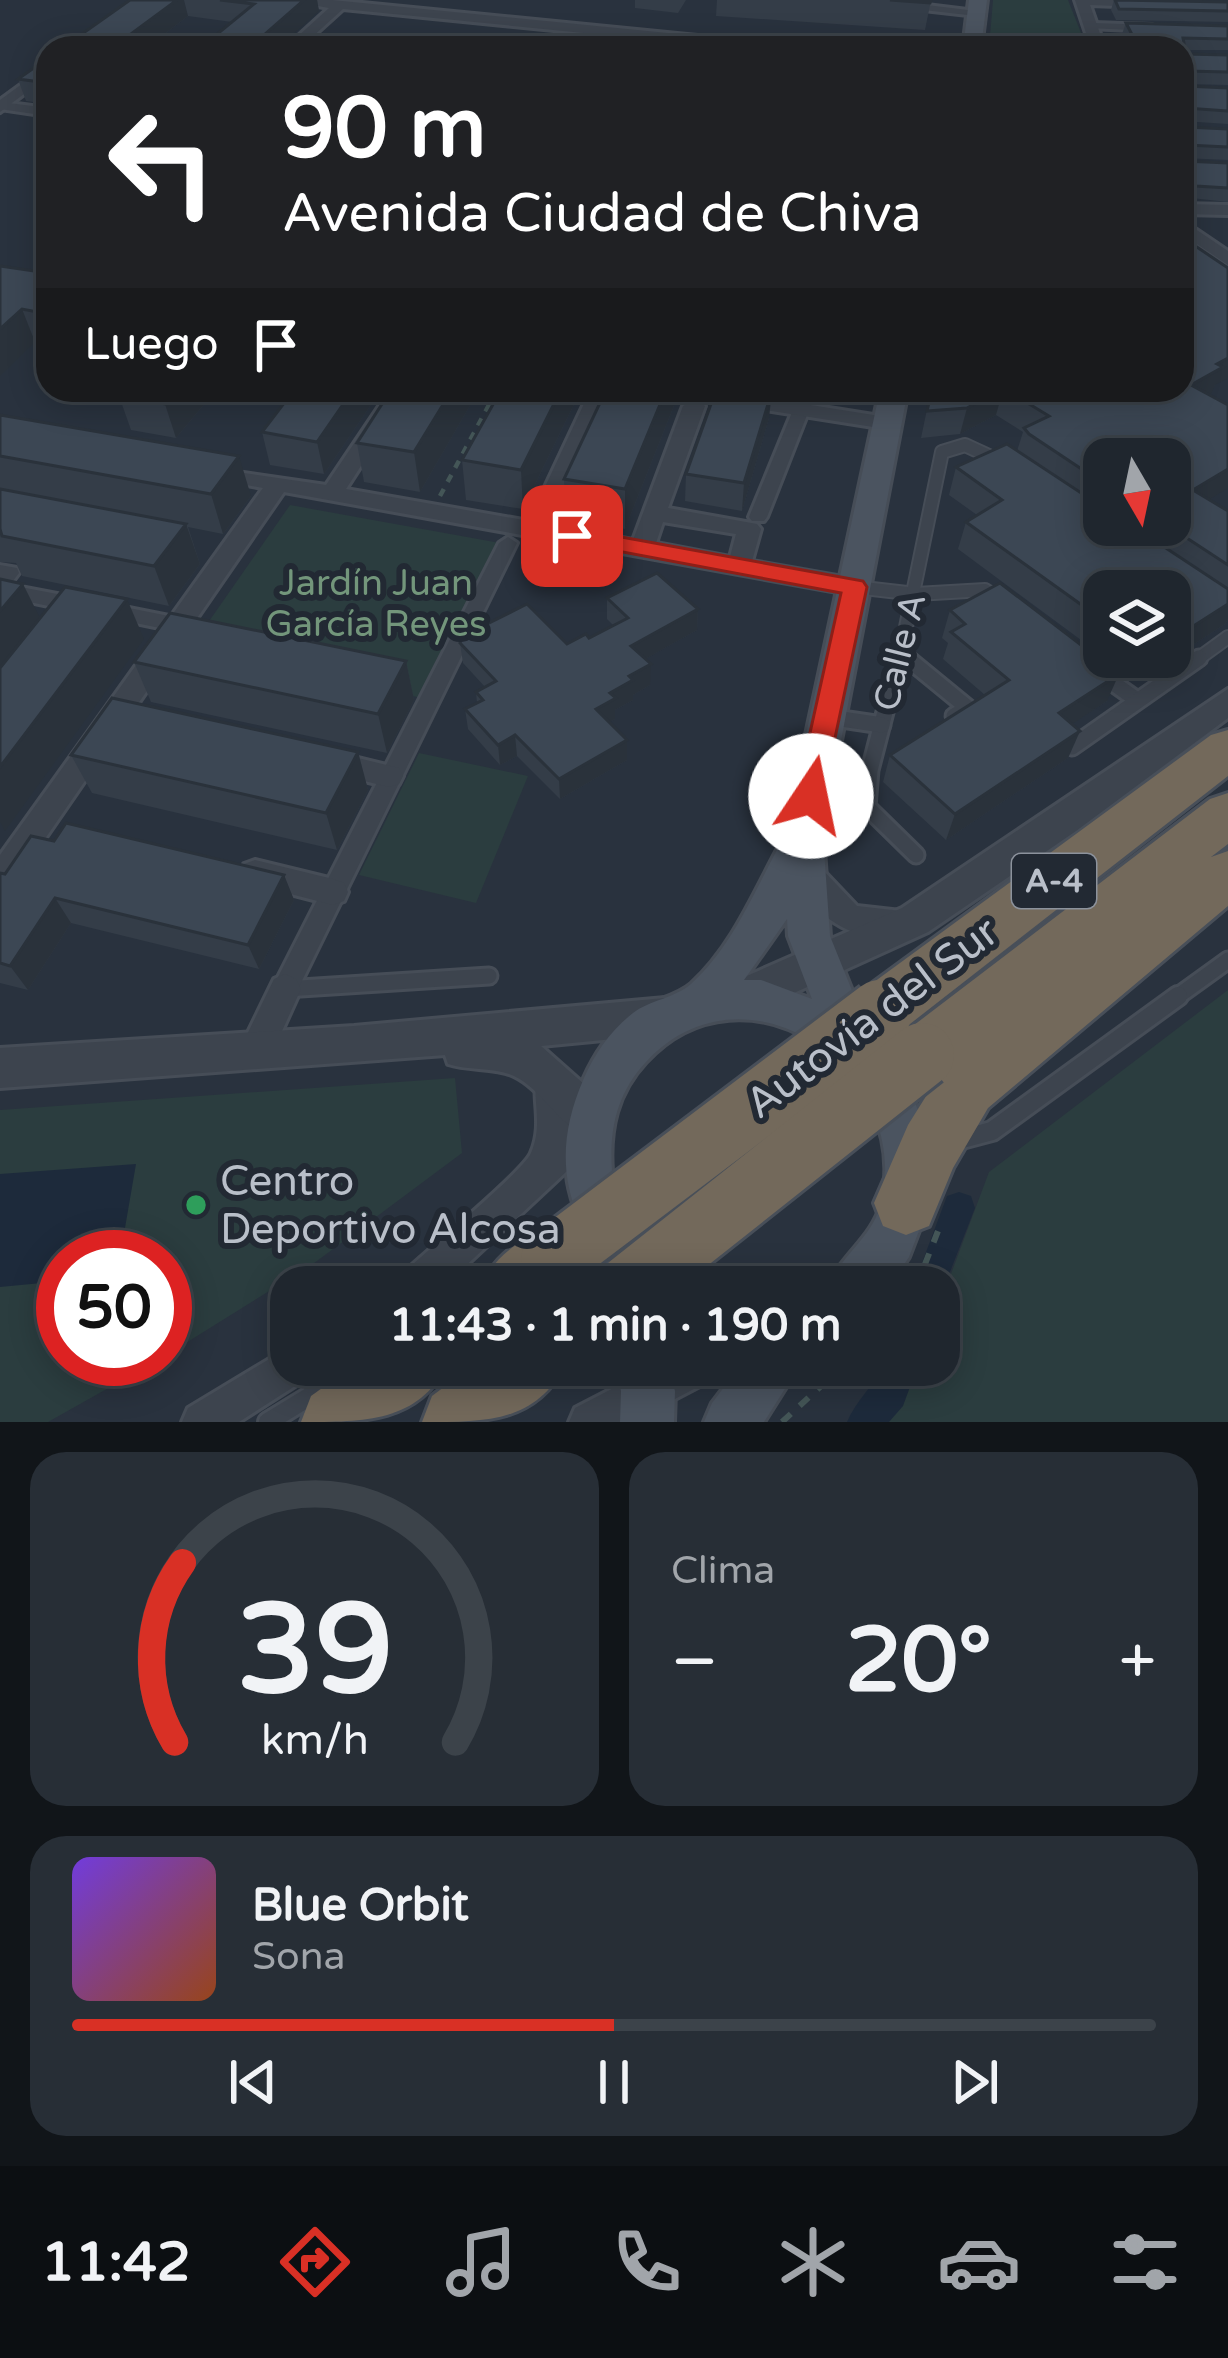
<!DOCTYPE html>
<html lang="es">
<meta charset="utf-8">
<style>
body{margin:0;font-family:"Varela Round",sans-serif;background:#272e36;color:#f1f3f6;height:100vh;display:flex;flex-direction:column;font-size:45px;white-space:nowrap}
*{box-sizing:border-box;margin:0}
p{font-size:39px;color:#a1a5aa}
.icon{flex:none;width:66px;height:66px;fill:none;stroke:currentColor;stroke-width:2;stroke-linecap:round;stroke-linejoin:round}
.map{position:relative;height:1422px;overflow:hidden}
.drawer{display:flex;flex-direction:column;gap:30px;padding:30px;background:#111519;flex:1}
.drawer>*{flex:none}
.banner{position:absolute;left:36px;top:36px;width:1158px;height:366px;border-radius:36px;box-shadow:0 6px 30px #0003,0 0 0 3px #3c434a;background:#202124;color:#fff;overflow:hidden}
.needle{width:78px;rotate:171deg}
.controls{position:absolute;left:1083px;top:438px;display:grid;gap:24px}
.controls a{display:grid;place-items:center;width:108px;height:108px;border-radius:24px;background:#1f262e;box-shadow:0 6px 30px #0003,0 0 0 3px #3c434a;font-size:60px}
.speed{position:absolute;left:36px;top:1230px;display:flex;gap:24px;font-size:60px;font-weight:700;text-align:center}
.speed>*{display:grid;place-content:center;width:156px;height:156px;border-radius:50%;background:#1f262e;box-shadow:0 6px 30px #0003,0 0 0 3px #3c434a;line-height:1}
.speed .limit{border:18px solid #d22;background:#fff;color:#111}
.pin{position:absolute;display:grid;place-items:center;width:102px;height:102px;color:#fff;margin:-51px;border-radius:24px;box-shadow:0 6px 18px #0006}
.me{position:absolute;width:132px;margin:-66px;rotate:11deg;stroke-linejoin:round;filter:drop-shadow(0 0 9px #0008)}
.turn{display:flex;align-items:center;gap:42px;height:252px;padding:0 48px;font-size:54px}
.turn .icon{width:156px;height:156px;stroke-width:2.5}
.turn b{display:block;font-size:84px;line-height:102px}
.then{display:flex;align-items:center;height:114px;padding:0 48px;background:#0003;gap:24px;font-size:45px}
.big{font-size:90px;font-weight:700;line-height:1.1}
.drawer .widget{flex:1;display:flex;flex-direction:column;justify-content:center;gap:18px;min-width:0;padding:0 42px;border-radius:36px;background:#272e36}
.drawer .dial{align-items:center;gap:0}
.dial svg{height:312px;overflow:visible;fill:none;stroke:#3c434a;stroke-width:7;stroke-linecap:round;text-anchor:middle}
.dial text{fill:#f1f3f6;stroke:none}
.song{display:flex;align-items:center;gap:36px}
.cover{width:144px;height:144px;border-radius:18px;background:linear-gradient(135deg,hsl(260 70% 55%),hsl(20 70% 35%))}
.played{height:12px;border-radius:6px;background:linear-gradient(90deg,#d93025 50%,#3c434a 50%)}
.keys{display:flex;justify-content:space-around;direction:ltr}
.heat{display:flex;justify-content:space-between;align-items:center;font-size:66px;direction:ltr}
.drawer .tiles{flex:1;display:grid;gap:30px;grid-template-columns:1fr 1fr}
.widget:last-child{grid-column:span 2}
.trip{position:absolute;left:270px;top:1266px;width:690px;height:120px;border-radius:36px;background:#1f262e;box-shadow:0 6px 30px #0003,0 0 0 3px #3c434a;font-weight:700;line-height:120px;text-align:center}
.tabs{display:flex;height:192px;justify-content:space-around;align-items:center;background:#0c0f12;color:#a1a5aa}
.tabs .icon{width:84px;height:84px}
.tabs .active{color:#d93025}
.tabs b{font-size:54px;color:#f1f3f6}
.map>svg:first-child{display:block}
</style>
<div class="map">
<svg width="1228" height="1422" viewBox="0 0 1228 1422">
<rect width="100%" height="100%" fill="#29323e"/>
<g fill="#2b3d3f">
<polygon points="993,0 1068,0 1087,48 989,48"/>
<polygon points="290,505 500,543 422,698 189,650"/>
<polygon points="419,753 528,776 476,903 359,875"/>
<polygon points="1228,990 1228,1422 887,1422 902,1406 917,1365 939,1365 939,1306 989,1172"/>
<polygon points="455,1078 462,1153 317,1261 165,1356 165,1257 63,1257 63,1359 160,1359 48,1422 0,1422 0,1110"/>
</g>
<polygon fill="#1d2a3b" points="136,1164 120,1257 63,1257 63,1281 0,1287 0,1174"/>
<g fill="none" stroke-linecap="round" stroke-linejoin="round">
<g fill="#1d2a3b" fill-rule="evenodd">
<polygon points="959,1192 971,1196 975,1208 939,1300 939,1287 913,1287 947,1196"/>
<path d="M882,1365H918L903,1406L889,1422H847C856,1400 874,1387 882,1365Z"/>
</g>
<g stroke="#464d57" stroke-width="16">
<g id="service-far2">
<polyline points="855,587 916,594 985,590 997,598"/>
<polyline points="901,653 910,661"/>
<polyline points="899,661 942,452 965,445 1004,463"/>
<polyline points="1195,661 1228,637"/>
</g>
</g>
<g stroke="#464d57" stroke-width="21">
<g id="service-far1">
<polyline points="899,658 870,770 867,807 916,855"/>
<polyline points="907,658 968,708 954,716"/>
<polyline points="1102,675 1137,700"/>
<polyline points="828,717 882,725"/>
<polyline points="1072,747 1199,658"/>
<polyline points="285,989 489,976"/>
<polyline points="1174,999 1228,960"/>
</g>
</g>
<g stroke="#464d57" stroke-width="24">
<g id="service">
<polyline points="958,1140 992,1131 1178,996"/>
<polyline points="268,1422 327,1386"/>
</g>
</g>
<g stroke="#464d57" stroke-width="6">
<g id="pedestrian">
<polygon points="1093,23 1152,25 1157,28 1152,31 1089,28"/>
<polygon points="1,102 48,108 48,116 0,109"/>
<polygon points="801,405 809,410 767,517 764,521 752,521 749,517 793,410"/>
<polygon points="508,537 517,543 294,997 285,1000 276,997 272,989 276,981 499,543"/>
<polygon points="0,565 17,568 19,573 10,585 78,598 88,605 78,612 0,596"/>
<polygon points="109,604 179,618 189,625 179,632 102,616 99,611"/>
</g>
</g>
<g stroke="#464d57" stroke-width="6">
<g id="minor">
<polygon points="285,0 332,0 778,44 785,48 735,48 343,9 300,48 285,48 329,8"/>
<polygon points="834,0 886,0 984,12 977,16"/>
<polygon points="1075,0 1150,0 1153,3 1146,7 1090,5 1105,48 1091,48"/>
<polygon points="48,65 48,76 0,112 0,100"/>
<polygon points="1182,204 1228,205 1228,215 1182,214"/>
<polygon points="1182,220 1228,251 1228,265 1182,234"/>
<path d="M390,390H410L346,489L529,521L590,391L610,390L551,525L633,540L683,406L694,400L701,402L705,406L668,508L757,524L761,529L752,561L854,579L866,587L854,595L284,492L11,888L0,892V855L263,488L203,477V467L326,485ZM663,522L736,534L730,557L656,543Z"/>
<polygon points="666,390 716,390 886,417 897,423 886,429 676,396"/>
<polygon points="329,751 399,768 403,776 399,784 389,787 319,770 315,762 319,754"/>
<polygon points="255,860 333,879 344,883 348,892 344,901 333,905 244,882 240,873 244,864"/>
<path d="M809,863L820,867L857,906L910,912L915,922L910,932C861,949 816,920 794,876L798,867Z"/>
<polygon points="285,974 296,979 301,989 268,1062 256,1067 244,1062 239,1051 274,979"/>
<path d="M551,1067L563,1071L575,1117L586,1113L598,1118L604,1130L598,1142L443,1287H396L402,1274C424,1253 523,1172 531,1153C545,1121 529,1094 539,1071Z"/>
<polygon points="291,1346 291,1365 312,1365 306,1379 239,1422 182,1422 188,1408"/>
<polygon points="658,1365 719,1365 713,1379 631,1422 569,1422 575,1408"/>
</g>
</g>
<g stroke="#464d57" stroke-width="6">
<g id="tertiary">
<polygon points="1228,689 1228,718 1076,831 928,932 752,1012 738,1017 724,1012 718,999 724,986 902,908"/>
<path d="M665,998L679,1003L685,1016L679,1029L665,1034L541,1046L603,1101L609,1116L603,1131L588,1137C557,1124 543,1090 514,1076C496,1067 469,1071 448,1064L445,1055L0,1088V1048L354,1026Z"/>
</g>
</g>
<g stroke="#464d57" stroke-width="6">
<g id="secondary">
<polygon points="969,0 987,0 981,48 963,48"/>
<path d="M880,390H908L823,835L830,936L868,1030L904,1074L930,1141V1202L909,1257L889,1287H828C840,1256 872,1238 881,1204C914,1069 745,954 646,1062C617,1093 609,1129 612,1171C616,1220 665,1243 682,1285L625,1287C567,1222 548,1160 584,1078C595,1053 611,1030 633,1013C650,1000 675,998 691,984C734,945 756,887 784,837ZM787,919L788,936L812,999L761,980H744Z"/>
<polygon points="615,1365 667,1365 675,1391 674,1422 620,1422 621,1391"/>
<polygon points="741,1365 800,1365 764,1422 704,1422 712,1403"/>
</g>
</g>
<g stroke="#484f59" stroke-width="6">
<g id="motorway">
<polygon points="1228,730 1228,776 901,1031 880,1039 859,1031 851,1012 859,993 1211,735"/>
<polygon points="1228,793 1228,844 1211,857 1228,851 1228,906 988,1108 953,1168 929,1226 906,1235 883,1226 874,1203 908,1125 938,1077 922,1083 901,1075 892,1055 901,1035 1210,799"/>
<path d="M553,1226L577,1235L586,1259L571,1287H481C495,1254 521,1239 553,1226Z"/>
<path d="M354,1365H447C418,1422 365,1422 301,1422L311,1396Z"/>
<path d="M473,1365H565C536,1422 487,1422 422,1422L432,1396Z"/>
</g>
</g>
<polyline stroke="#445657" stroke-width="4.5" stroke-dasharray="8 8" stroke-linecap="butt" points="440,496 497,390"/>
<g stroke="#445657" stroke-width="6" stroke-dasharray="12 12" stroke-linecap="butt">
<polyline points="916,1287 938,1231"/>
<polyline points="782,1422 844,1365"/>
</g>
<use href="#service-far2" stroke="#3d444e" stroke-width="12"/>
<use href="#service-far1" stroke="#3d444e" stroke-width="15"/>
<use href="#service" stroke="#3d444e" stroke-width="18"/>
<use href="#pedestrian" fill="#3d444e" fill-rule="evenodd"/>
<use href="#minor" fill="#3d444e" fill-rule="evenodd"/>
<use href="#tertiary" fill="#3d444e" fill-rule="evenodd"/>
<use href="#secondary" fill="#4b5460" fill-rule="evenodd"/>
<use href="#motorway" fill="#73695b" fill-rule="evenodd"/>
<g stroke="#484f59" stroke-width="70" stroke-linecap="butt">
<g id="motorway-bridge">
<polyline points="553,1259 880,1012"/>
<polyline points="629,1287 922,1055"/>
</g>
</g>
<use href="#motorway-bridge" stroke="#73695b" stroke-width="64"/>
</g>
<g fill="#343d48" fill-rule="evenodd">
<polygon points="130,0 317,0 319,11 232,22 188,16 146,48 62,48"/>
<polygon points="635,0 686,0 678,13 635,8"/>
<polygon points="717,0 931,0 925,30 716,16"/>
<polygon points="1114,0 1228,2 1228,22 1116,20 1111,10"/>
<polygon points="1126,23 1228,26 1228,50 1185,50 1186,54 1228,55 1228,85 1185,84 1186,86 1228,88 1228,124 1182,121 1182,48 1129,48 1122,34"/>
<polygon points="48,58 48,104 26,101 18,79"/>
<polygon points="1182,123 1186,127 1228,129 1228,160 1182,158"/>
<polygon points="1184,161 1228,163 1228,202 1191,198 1182,179"/>
<path d="M1182,237L1215,385L1209,395V500L1228,511V619L1225,624L1137,681L1104,657H1170L1104,591V657L958,549L966,522L977,515L949,495L956,467L1017,451L1023,432L996,415L960,434L921,438L931,390H1039L1059,402L1182,390ZM1104,459L1170,525H1104Z"/>
<polygon points="0,266 48,273 48,345 35,342"/>
<polygon points="107,390 216,390 176,438 131,430 119,396 122,392"/>
<polygon points="381,390 324,474 270,465 262,432"/>
<polygon points="391,390 479,390 420,492 364,482 357,443"/>
<polygon points="501,390 581,390 523,509 466,500 462,460"/>
<polygon points="675,403 625,529 566,519 564,479"/>
<polygon points="0,415 251,496 223,534 188,527 200,564 169,606 22,576 16,563 0,562"/>
<polygon points="769,418 742,511 685,501 686,474"/>
<polygon points="607,598 698,609 697,630 645,659 650,685 633,695 633,700 615,710 615,719 609,722 627,740 627,760 560,799 517,756 500,765 468,729 465,709 477,703 476,692 485,687 463,663 460,643 567,644 589,638 613,625 607,619"/>
<polygon points="950,610 1107,701 1071,724 1080,731 1068,758 946,840 883,782 890,755 985,695 943,659 948,643 942,638"/>
<polygon points="406,661 414,700 387,753 151,702 134,662"/>
<polygon points="358,752 368,790 337,850 92,793 71,755"/>
<polygon points="54,841 284,875 294,900 259,969 71,923 28,990 0,983 0,873 5,874"/>
</g>
<g fill="#2a323b">
<polygon points="177,0 184,0 188,16 146,48 112,48"/>
<polygon points="304,0 317,0 319,11 278,48 249,48"/>
<polygon points="22,309 35,342 0,376 0,329"/>
<polygon points="1228,358 1228,378 1215,385 1211,394 1180,411 1191,385 1217,364"/>
<polygon points="177,390 216,390 176,438 165,404"/>
<polygon points="353,390 381,390 324,474 317,442"/>
<polygon points="452,390 479,390 420,492 414,452"/>
<polygon points="561,390 581,390 523,509 521,470"/>
<polygon points="666,390 675,390 675,403 625,529 625,489"/>
<polygon points="1000,390 1003,390 996,415 960,434 967,408"/>
<polygon points="772,391 769,418 742,511 744,483"/>
<polygon points="239,456 251,496 223,534 211,494"/>
<polygon points="1228,469 1228,488 1181,517 1193,490"/>
<polygon points="186,524 200,564 169,606 154,566"/>
<polygon points="23,584 40,618 0,667 0,611"/>
<polygon points="127,599 144,639 5,831 0,822 0,767"/>
<polygon points="1228,604 1228,619 1225,624 1137,681 1149,657 1170,657 1170,641"/>
<polygon points="698,609 697,630 631,667 631,646"/>
<polygon points="406,661 414,700 387,753 378,714"/>
<polygon points="651,664 650,685 633,695 633,700 615,710 615,719 597,729 596,709 610,693 629,676"/>
<polygon points="1119,674 1107,701 1048,740 1059,713"/>
<polygon points="1080,731 1068,758 946,840 955,814"/>
<polygon points="515,735 517,756 500,765 498,745"/>
<polygon points="627,740 627,760 560,799 559,779"/>
<polygon points="358,752 368,790 337,850 326,813"/>
<polygon points="284,875 294,900 259,969 248,945"/>
<polygon points="55,898 71,923 28,990 10,966"/>
</g>
<g fill="#3c4754" stroke="#2a323b" stroke-width="3">
<polygon points="130,0 177,0 112,48 62,48"/>
<polygon points="220,0 304,0 249,48 200,48 254,4"/>
<polygon points="890,0 931,0 930,3"/>
<polygon points="1115,0 1228,2 1228,11 1119,9"/>
<polygon points="1126,23 1228,26 1228,39 1183,38 1186,54 1228,55 1228,72 1186,71 1182,76 1182,48 1139,48"/>
<polygon points="554,37 668,48 546,48"/>
<polygon points="48,58 48,83 18,79"/>
<polygon points="1182,77 1186,86 1228,88 1228,111 1186,108 1182,122"/>
<polygon points="1182,123 1186,127 1228,129 1228,147 1187,145 1182,157"/>
<polygon points="1184,161 1228,163 1228,188 1196,186"/>
<polygon points="1182,237 1228,268 1228,358 1217,364 1223,367 1191,385 1228,405 1228,469 1193,490 1228,511 1228,565 1167,525 1170,525 1170,459 1104,459 1104,484 1029,434 1024,428 1049,416 1006,390 1039,390 1059,402 1082,390 1182,390 1182,282 1187,279 1182,276"/>
<polygon points="0,266 48,273 48,314 22,309 0,329"/>
<polygon points="125,390 177,390 165,404 119,396"/>
<polygon points="294,390 353,390 317,442 262,432"/>
<polygon points="391,390 452,390 414,452 357,443"/>
<polygon points="501,390 561,390 521,470 462,460"/>
<polygon points="606,390 666,390 625,489 564,479"/>
<polygon points="716,390 772,391 744,483 686,474"/>
<polygon points="932,390 1000,390 967,408 927,411"/>
<polygon points="0,415 239,456 211,494 0,456"/>
<polygon points="1007,444 1104,508 1104,525 1131,525 1228,589 1228,604 1170,641 1170,591 1104,591 1104,621 966,522 1002,500 956,467"/>
<polygon points="0,489 186,524 154,566 2,536 0,529"/>
<polygon points="657,573 698,609 631,646 651,664 629,676 633,680 610,693 616,698 596,709 627,740 559,779 515,735 498,745 465,709 483,700 476,692 496,681 460,643 463,636 527,604 567,644 586,634 589,638 628,618 607,598"/>
<polygon points="0,579 23,584 0,611"/>
<polygon points="1000,583 1119,674 1059,713 1080,731 955,814 890,755 1009,680 951,632 965,624 950,610"/>
<polygon points="65,587 127,599 0,767 0,668"/>
<polygon points="170,613 406,661 378,714 134,662"/>
<polygon points="112,698 358,752 326,813 71,755"/>
<polygon points="66,823 284,875 248,945 55,898 10,966 0,963 0,873 5,874 31,836 54,841"/>
</g>
<polygon fill="#d93025" stroke="#8d1f18" stroke-width="3" points="572,528 863,581 867,587 821,804 801,804 796,796 841,593 564,541 560,536"/>
<circle fill="#2e9e5b" stroke="#222933" stroke-width="4.5" cx="196" cy="1205" r="12"/>
<g text-anchor="middle" dominant-baseline="central" stroke-width="12" stroke-linejoin="round" paint-order="stroke">
<rect fill="#222933" stroke="#8c929c" stroke-width="3" x="1012" y="854" width="84" height="54" rx="9"/>
<g font-size="33" font-weight="bold" fill="#b9bfc9">
<text x="1054" y="881">A-4</text>
</g>
<g font-size="36" fill="#73967b" stroke="#222933">
<text x="376" y="583">Jardín Juan<tspan x="376" dy="41">García Reyes</tspan></text>
</g>
<g font-size="36" fill="#b9bfc9" stroke="#222933">
<text transform="translate(900 652) rotate(-76)">Calle A</text>
</g>
<g font-size="42" fill="#b9bfc9" stroke="#222933">
<text transform="translate(872 1018) rotate(-37)">Autovía del Sur</text>
</g>
<g font-size="42" fill="#b9bfc9" stroke="#222933" text-anchor="start">
<text x="220" y="1181">Centro<tspan x="220" dy="48">Deportivo Alcosa</tspan></text>
</g>
</g>
</svg>
<div class="controls">
<a><svg class="needle" viewBox="-14 -14 28 28"><path d="M0-13l5 13h-10z" fill="#e53935"/><path d="M0 13l5-13h-10z" fill="#a1a5aa"/></svg></a>
<a><svg class="icon" aria-label="layers" viewBox="0 0 24 24"><path d="M12 4l9 5-9 5-9-5zM3 14l9 5 9-5"/></svg></a>
</div>
<div class="speed"><div class="limit">50</div></div>
<div class="pin" style="left:572px;top:536px;background:#d93025"><svg class="icon" aria-label="arrive" viewBox="0 0 24 24"><path d="M6 21V4h12l-3 4 3 4H6"/></svg></div>
<svg class="me" style="left:811px;top:796px" viewBox="-20 -20 40 40"><circle r="19" fill="#fff"/><path d="M0-13L10 11 0 6-10 11z" fill="#d93025"/></svg>
<div class="trip">11:43 · 1 min · 190 m</div>
<div class="banner">
<div class="turn"><svg class="icon" aria-label="left" viewBox="0 0 24 24"><path d="M17 20v-9H6M10 6l-5 5 5 5"/></svg><div><b>90 m</b>Avenida Ciudad de Chiva</div></div>
<div class="then">Luego<svg class="icon" aria-label="arrive" viewBox="0 0 24 24"><path d="M6 21V4h12l-3 4 3 4H6"/></svg></div>
</div>
</div>
<section class="drawer">
<div class="tiles">
<div class="widget dial"><svg viewBox="0 0 100 80">
<path d="M14 69A42 42 0 1 1 86 69"/>
<path d="M14 69A42 42 0 0 1 16 23" stroke="#d93025"/>
<text x="50" y="56" font-size="32" font-weight="700">39</text>
<text x="50" y="72" font-size="11">km/h</text>
</svg></div>
<div class="widget"><p>Clima</p>
<div class="heat"><a>−</a><b class="big">20°</b><a>+</a></div>
</div>
<div class="widget">
<div class="song"><i class="cover"></i><div><b>Blue Orbit</b><p>Sona</p></div></div>
<div class="played"></div>
<div class="keys"><svg class="icon" aria-label="previous" viewBox="0 0 24 24"><path d="M18 5L8 12l10 7zM5 5v14"/></svg><svg class="icon" aria-label="pause" viewBox="0 0 24 24"><path d="M8 5v14M16 5v14"/></svg><svg class="icon" aria-label="next" viewBox="0 0 24 24"><path d="M6 5l10 7-10 7zM19 5v14"/></svg></div>
</div>
</div>
</section>
<nav class="tabs">
<b>11:42</b>
<svg class="icon active" aria-label="directions" viewBox="0 0 24 24"><path d="M12 3l9 9-9 9-9-9zM9 14v-3h6M13 9l2 2-2 2"/></svg>
<svg class="icon" aria-label="music" viewBox="0 0 24 24"><path d="M9 18V5l10-2v13"/><circle cx="6" cy="18" r="3"/><circle cx="16" cy="16" r="3"/></svg>
<svg class="icon" aria-label="phone" viewBox="0 0 24 24"><path d="M5 4h4l2 5-3 2q2 4 5 5l2-3 5 2v4C11 20 4 13 5 4z"/></svg>
<svg class="icon" aria-label="climate" viewBox="0 0 24 24"><path d="M12 3v18M4 7l16 10M4 17L20 7"/></svg>
<svg class="icon" aria-label="car" viewBox="0 0 24 24"><path d="M5 17H2v-5l4-1 3-4h7l3 4 3 1v5h-3M9 17h6M6 11h13"/><circle cx="7" cy="17" r="2"/><circle cx="17" cy="17" r="2"/></svg>
<svg class="icon" aria-label="filters" viewBox="0 0 24 24"><path d="M4 7h16M4 17h16"/><circle cx="9" cy="7" r="2"/><circle cx="15" cy="17" r="2"/></svg>
</nav>
